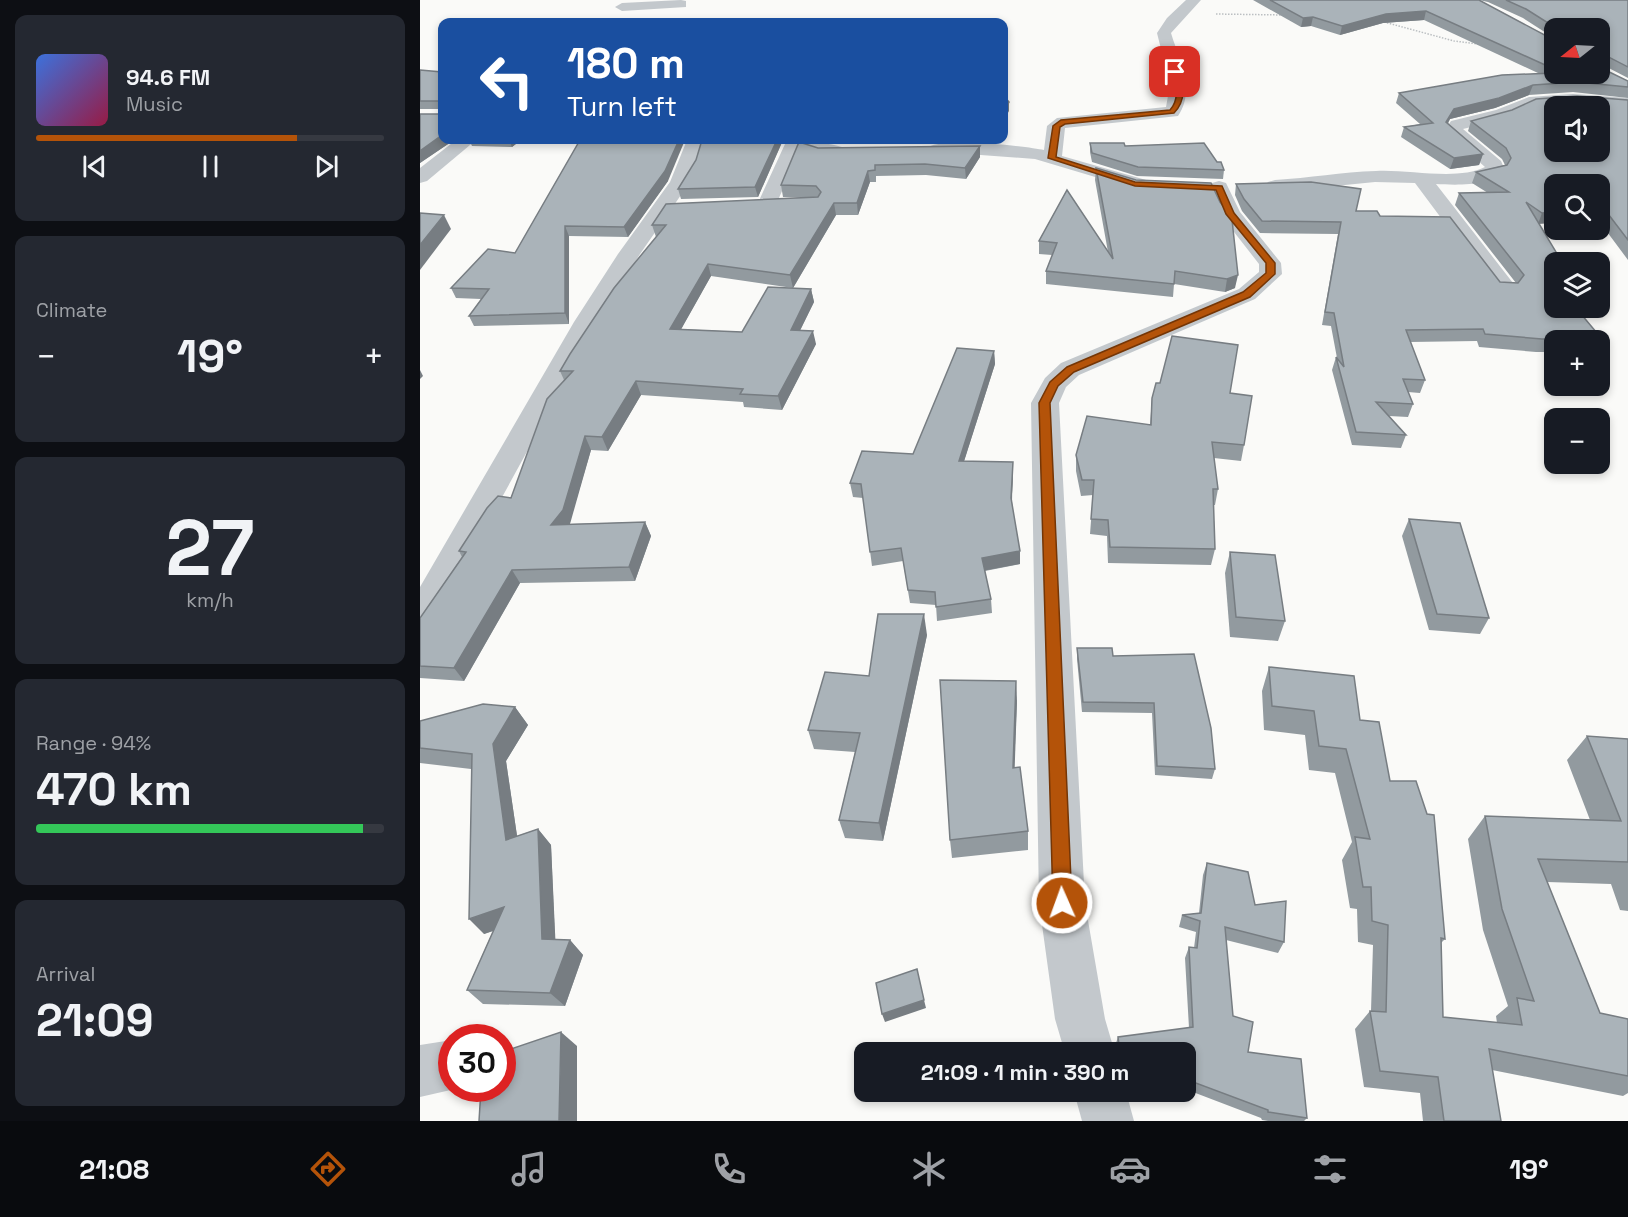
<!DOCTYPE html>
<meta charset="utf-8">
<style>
body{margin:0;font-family:"Space Grotesk",sans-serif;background:#242831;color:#f1f3f6;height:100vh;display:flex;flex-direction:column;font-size:22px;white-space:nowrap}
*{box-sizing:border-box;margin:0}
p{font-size:20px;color:#9ea1a6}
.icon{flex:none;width:33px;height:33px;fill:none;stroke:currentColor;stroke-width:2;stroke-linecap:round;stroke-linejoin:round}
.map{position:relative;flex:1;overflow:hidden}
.sheet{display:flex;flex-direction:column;gap:15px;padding:15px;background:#0d0f14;width:420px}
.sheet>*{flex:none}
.banner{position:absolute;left:18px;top:18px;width:570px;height:126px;border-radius:12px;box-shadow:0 3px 9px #0003;background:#1a4fa0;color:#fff;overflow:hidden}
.needle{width:39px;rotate:252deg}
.tools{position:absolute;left:1124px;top:18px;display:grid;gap:12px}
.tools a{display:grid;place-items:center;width:66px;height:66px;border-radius:12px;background:#171b24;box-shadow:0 3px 9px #0003;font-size:30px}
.speed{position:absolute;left:18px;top:1024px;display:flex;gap:12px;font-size:30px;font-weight:700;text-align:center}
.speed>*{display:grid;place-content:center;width:78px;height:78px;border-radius:50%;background:#171b24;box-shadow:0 3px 9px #0003;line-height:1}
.speed .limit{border:9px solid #d22;background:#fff;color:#111}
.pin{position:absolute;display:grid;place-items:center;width:51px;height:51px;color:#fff;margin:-26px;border-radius:12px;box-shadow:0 3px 9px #0006}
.me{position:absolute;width:66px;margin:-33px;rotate:358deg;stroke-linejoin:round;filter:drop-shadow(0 0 4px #0008)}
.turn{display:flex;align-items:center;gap:21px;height:126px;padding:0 30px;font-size:27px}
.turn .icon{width:78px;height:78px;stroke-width:2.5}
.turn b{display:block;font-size:42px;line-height:51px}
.big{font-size:45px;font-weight:600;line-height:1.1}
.sheet .card{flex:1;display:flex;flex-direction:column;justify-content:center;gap:9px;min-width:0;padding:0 21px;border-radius:12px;background:#242831}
.sheet .dial{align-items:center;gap:0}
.dial b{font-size:78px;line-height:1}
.song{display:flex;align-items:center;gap:18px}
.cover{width:72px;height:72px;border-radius:9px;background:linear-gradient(135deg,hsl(220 70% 55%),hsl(340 70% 35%))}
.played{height:6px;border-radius:3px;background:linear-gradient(90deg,#b45309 75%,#363941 75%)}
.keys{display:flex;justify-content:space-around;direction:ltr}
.heat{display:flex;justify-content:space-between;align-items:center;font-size:33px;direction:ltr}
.charge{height:9px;border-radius:4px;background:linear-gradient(90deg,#34c759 94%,#363941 0)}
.trip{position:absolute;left:434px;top:1042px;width:342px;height:60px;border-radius:12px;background:#171b24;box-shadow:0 3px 9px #0003;font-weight:600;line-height:60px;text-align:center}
.menu{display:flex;height:96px;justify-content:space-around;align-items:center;background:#090b0e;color:#9ea1a6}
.menu .icon{width:42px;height:42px}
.menu .selected{color:#b45309}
.menu b{font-size:27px;color:#f1f3f6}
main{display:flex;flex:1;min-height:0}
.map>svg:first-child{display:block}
</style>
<main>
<section class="sheet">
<div class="card">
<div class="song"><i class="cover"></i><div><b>94.6 FM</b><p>Music</p></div></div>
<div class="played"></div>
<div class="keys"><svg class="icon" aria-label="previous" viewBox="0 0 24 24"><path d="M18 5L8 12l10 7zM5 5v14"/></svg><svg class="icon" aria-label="pause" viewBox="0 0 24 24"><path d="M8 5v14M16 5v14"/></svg><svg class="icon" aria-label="next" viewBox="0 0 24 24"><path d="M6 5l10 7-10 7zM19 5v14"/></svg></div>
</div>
<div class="card"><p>Climate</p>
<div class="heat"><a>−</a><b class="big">19°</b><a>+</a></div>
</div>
<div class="card dial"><b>27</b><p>km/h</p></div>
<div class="card"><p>Range · 94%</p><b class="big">470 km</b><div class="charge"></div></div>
<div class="card"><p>Arrival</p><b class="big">21:09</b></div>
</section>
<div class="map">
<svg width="1208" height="1121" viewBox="0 0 1208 1121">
<rect width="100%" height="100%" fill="#fafaf8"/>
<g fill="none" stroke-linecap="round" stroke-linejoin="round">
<g stroke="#bbbfc2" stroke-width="1.5" stroke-dasharray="1.5 1.5" stroke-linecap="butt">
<polyline points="796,14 864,15"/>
<polyline points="964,22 1034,41 1058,44"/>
</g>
<g fill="#c3c8cc" fill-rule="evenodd">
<polygon points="261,0 266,1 266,7 202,11 195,7 202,3"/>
<path d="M766,0H781L751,33C759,60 776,89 758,116L645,128L642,156L726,180L729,184L726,188H712L615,159L547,154L515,155L506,149C515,136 606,146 624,150L627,126L637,118L746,107L750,85L737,33L747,18Z"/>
<path d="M1153,94L1208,98V108L1153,104L1112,107L1088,118L1043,129L1081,161L1085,170C1073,187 1034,185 1016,184L1093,283L1097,288L1093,293H1077L995,183L955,182L855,192L848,190L845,186L848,182L855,180C889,178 922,172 956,171C987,169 1038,181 1065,167L1024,131L1031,121L1076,110L1109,97Z"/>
<polygon points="36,140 56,140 7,181 0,183 0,168"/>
<polygon points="267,140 285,140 270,182 220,254 178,322 12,625 0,629 0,587 154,322 198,254 250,182"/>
<path d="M364,140C373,139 425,144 430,151L421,157L379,153L354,209H340L337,205L365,144Z"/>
<polygon points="799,181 806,183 820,212 861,263 862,274 835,299 659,375 646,387 639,403 665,903 685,1019 695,1053 645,1053 635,1019 619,903 611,403 625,378 641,363 819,289 839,272 839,264 800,214 789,187 792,183"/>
<polygon points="32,1040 32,1089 35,1089 0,1097 0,1045"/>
<polygon points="654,1092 706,1092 714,1121 662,1121"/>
</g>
</g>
<g fill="#929a9f">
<polygon points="833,0 1208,0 1208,78 1179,63 1179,28 1134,28 1134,38 1103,18 1068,2 1059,0 1134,40 1134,74 1208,81 1208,98 1153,92 1109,95 1075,108 1030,119 1028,124 1063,154 1059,165 1030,169 981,137 984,127 1000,124 976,103 979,93 1118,73 1004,20 963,23 920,35 891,26 881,27"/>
<polygon points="0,70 22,72 22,140 34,140 0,163 0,114 20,114 20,109 0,109"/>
<polygon points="1208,100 1208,260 1179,221 1179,184 1119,224 1134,262 1134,308 1182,339 1179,344 1179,340 1134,340 1134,352 1116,352 1059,347 1057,341 990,342 1005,380 1000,393 988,392 993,404 988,417 969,416 986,435 981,448 932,445 912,370 916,357 917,358 911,326 902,325 918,234 840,233 822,211 815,195 816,184 936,211 960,216 1080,282 1096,283 1035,205 1039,193 1068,193 1052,183 1056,172 1085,165 1082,159 1048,131 1051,121"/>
<polygon points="49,140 101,140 92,147 52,146"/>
<polygon points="160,140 248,181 208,237 149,236 149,324 54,326 49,316 61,299 36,298 31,288 95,253"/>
<polygon points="282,140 363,140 338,197 261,199 258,189 276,160"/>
<polygon points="388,140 571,140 569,143 400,143"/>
<polygon points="670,143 705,146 797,162 804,170 803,179 717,176 672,162 670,152"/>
<polygon points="398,148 560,157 546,179 506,175 456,176 456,182 450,182 438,215 416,215 373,288 291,276 261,329 322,332 391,289 394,302 380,330 396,344 362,410 324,407 323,402 221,395 188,451 171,450 149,524 225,522 231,536 215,581 100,583 44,681 0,678 0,618 42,557 39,551 91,498 144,380 140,371 236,237 232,225 392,198 363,197 361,185"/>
<polygon points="676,168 716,180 800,202 814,220 813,228 815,288 805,292 754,284 753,297 626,284 626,271 632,255 619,254 619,241 647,190 688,252 675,180"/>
<polygon points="574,351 575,364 544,461 593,462 592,502 600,564 565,571 571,599 572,613 517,621 516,605 490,603 483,561 452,566 443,498 433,497 430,483 493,454"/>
<polygon points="810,393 824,445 821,461 794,458 798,489 795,505 793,505 795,549 791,565 688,563 687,536 670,534 673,495 661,496 656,471 656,455 730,425 732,398"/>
<polygon points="989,519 1069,618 1060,634 1009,630 982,536"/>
<polygon points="810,552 865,621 858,641 810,637 805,573"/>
<polygon points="507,635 463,841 425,838 419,820 435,752 394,749 388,730 449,676"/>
<polygon points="657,648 693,656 795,769 792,779 735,775 732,713 662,712 657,659"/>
<polygon points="849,667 940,720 970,781 1025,939 1021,943 1023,1017 1077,1023 1076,1016 1088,1006 1063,930 1048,839 1065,816 1170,820 1147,760 1167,736 1208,739 1208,911 1200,910 1191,884 1127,882 1180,1013 1208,1019 1208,1093 1203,1096 1072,1070 1081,1121 1003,1121 1000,1093 944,1087 935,1029 950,1011 951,1011 953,945 938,942 937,909 930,908 922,860 932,842 915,773 889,770 885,735 844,730 842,691"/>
<polygon points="597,701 594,768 608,831 608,850 532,858 530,840"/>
<polygon points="95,707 108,725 86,761 97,836 118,829 131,845 135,940 150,940 163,955 145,1006 63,1004 47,990 73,931 64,934 51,769 0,763 0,721"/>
<polygon points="787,863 835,905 864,942 858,953 806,940 813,1016 828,1052 887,1118 884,1121 848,1121 842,1120 841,1118 765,1089 765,1053 696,1053 695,1046 698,1037 769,1028 765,958 769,947 774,948 776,932 759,927 762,915 779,913 783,875"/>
</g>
<g fill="#777d82">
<polygon points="1006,11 1004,20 963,23 920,35 922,26 966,14"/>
<polygon points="893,17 891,26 881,27 883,18"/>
<polygon points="1113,85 1109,95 1075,108 1030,119 1022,132 1026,122 1034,109"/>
<polygon points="589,102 589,111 584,120 584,111"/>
<polygon points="22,135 22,140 34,140 0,163 0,151"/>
<polygon points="89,140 101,140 92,147"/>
<polygon points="259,140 265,140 248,181 208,237 204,227"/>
<polygon points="357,140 363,140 338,197 335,187"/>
<polygon points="560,146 560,157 546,179 545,168"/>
<polygon points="1063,154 1059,165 1030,169 1034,158"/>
<polygon points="448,171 450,182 438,215 437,203"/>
<polygon points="414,203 416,215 373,288 370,275"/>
<polygon points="1134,212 1134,223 1118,224 1122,213"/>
<polygon points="24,215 31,229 0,270 0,245"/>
<polygon points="145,226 149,236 149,324 145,313"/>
<polygon points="288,264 291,276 254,342 250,329"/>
<polygon points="818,275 815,288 805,292 807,279"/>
<polygon points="391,289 394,302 374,343 371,330"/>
<polygon points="393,331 396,344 362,410 358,396"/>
<polygon points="574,351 575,364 540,474 539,461"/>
<polygon points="0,370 3,376 0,379"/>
<polygon points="216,381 221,395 188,451 182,437"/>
<polygon points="165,436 171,450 150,524 138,539 131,525"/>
<polygon points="593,462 593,476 591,512 591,498"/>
<polygon points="225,522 231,536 215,581 209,567"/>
<polygon points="600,551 600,564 562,571 562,558"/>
<polygon points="92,570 100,583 44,681 34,668"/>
<polygon points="504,614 507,635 463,841 459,823"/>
<polygon points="596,681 597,701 594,787 593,768"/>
<polygon points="95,707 108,725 86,761 100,856 86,840 73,744"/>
<polygon points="118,829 131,845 136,953 122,939"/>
<polygon points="84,907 99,922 64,934 49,919"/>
<polygon points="150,940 163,955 145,1006 130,993"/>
<polygon points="504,1000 506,1008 465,1022 462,1014"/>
<polygon points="141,1032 157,1046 157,1121 139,1121"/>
</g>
<g fill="#aab3b9" stroke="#777d82" stroke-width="1.5" fill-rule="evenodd">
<polygon points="850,0 1059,0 1134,40 1134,69 1006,11 966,14 922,26 893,17 883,18"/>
<polygon points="1086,0 1208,0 1208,67 1181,53 1179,62 1179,28 1136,28 1106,9"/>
<polygon points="1179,67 1208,81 1208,87 1157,82 1113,85 1079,98 1034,109 1026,122 1063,154 1034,158 984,127 1013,123 979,93 1082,75 1134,73 1134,74 1179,74"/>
<polygon points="0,70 22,72 22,135 0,151 0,114 20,114 20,101 0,101"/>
<polygon points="584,96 589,102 584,111"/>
<path d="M1157,96L1208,100V240L1182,206L1179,207V184H1134V212L1122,213L1106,202L1142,262H1134V273L1127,272L1134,281V308H1156L1182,339H1122L1065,334L1063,329L986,330L1005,380L983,379L993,404L956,402L986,435L936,432L916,357L924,367L914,313L905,312L921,222L842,221L824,199L816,184L891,182L941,189L936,211H957L960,216L1030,217L1080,282L1098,283L1104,275L1039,193L1089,192L1056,172L1087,165L1091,158L1086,148L1051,121L1092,110L1116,99ZM1134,106H1179V152H1134Z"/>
<polygon points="160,140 259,140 245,171 204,227 145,226 145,313 49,316 69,289 31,288 68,249 95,253"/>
<polygon points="282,140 357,140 335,187 258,189 276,160"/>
<polygon points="379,142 398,148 560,146 545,168 505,164 455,165 455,170 448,171 437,203 414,203 370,275 288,264 250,329 322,332 348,287 391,289 371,330 393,331 358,396 320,394 323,389 216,381 182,437 165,436 143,510 131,525 225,522 209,567 92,570 34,668 0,666 0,618 46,552 39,551 67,508 78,496 91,498 127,399 153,371 140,371 150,354 194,288 246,225 232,225 246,204 398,197 401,192 396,186 361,185"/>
<polygon points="670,143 704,143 705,146 784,143 797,162 801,162 804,170 718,167 672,153"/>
<polygon points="676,168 716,180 791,183 800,202 814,220 812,220 818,275 807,279 755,271 754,284 626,271 637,243 619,241 647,190 693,259"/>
<polygon points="0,213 24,215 0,245"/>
<polygon points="752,336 818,345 810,393 832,396 824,445 792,442 798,489 793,489 795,549 690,547 688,520 671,519 674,480 662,480 656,455 667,416 731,425 732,398 736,383 740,383"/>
<polygon points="537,348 574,351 539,461 593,462 591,498 600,551 562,558 571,599 516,607 515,592 488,590 481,548 450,552 441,484 430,483 442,451 493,454"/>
<polygon points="989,519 1040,523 1069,618 1017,614"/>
<polygon points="810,552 855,555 865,621 816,617"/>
<polygon points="458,614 504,614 459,823 419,820 440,733 388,730 405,672 449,676"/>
<polygon points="657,648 692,648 693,656 774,654 791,728 795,769 737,766 734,703 663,702"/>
<polygon points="849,667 934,676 940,720 959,722 970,781 996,781 1007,814 1014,815 1025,939 1021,938 1023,1017 1102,1025 1097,998 1114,1001 1082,909 1065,816 1201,821 1167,736 1208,739 1208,862 1118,859 1180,1013 1208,1019 1208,1076 1069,1049 1081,1121 1024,1121 1018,1077 960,1071 950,1011 966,1012 968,925 952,921 951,887 943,887 935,837 950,839 926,749 899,746 894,711 852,706"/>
<polygon points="520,680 596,681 593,768 600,767 608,831 530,840"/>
<polygon points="63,704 95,707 73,744 86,840 118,829 122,939 150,940 130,993 47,990 84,907 49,919 52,754 0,748 0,721"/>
<polygon points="787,863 828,872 835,905 866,901 864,942 805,927 813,1016 833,1022 828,1052 881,1059 887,1118 848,1112 848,1110 765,1079 765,1053 700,1053 698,1037 773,1027 769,947 777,948 780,921 762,915 781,913"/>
<polygon points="497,969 504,1000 462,1014 456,983"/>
<polygon points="141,1032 139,1121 59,1121 61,1089 82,1089 82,1052"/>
</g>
<path fill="#b45309" stroke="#753606" stroke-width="1.5" d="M755,70C767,81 765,102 754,113L645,124L640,127L636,157L715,182L802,186L814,213L855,263V274L830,297L654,372L638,386L630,403L652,903L649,909L642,912L636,909L633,903L619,403L630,382L647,367L823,292L846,273V263L806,214L796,190L715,186L628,158L633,126L641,120L750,110C760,99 756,85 752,72Z"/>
</svg>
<div class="tools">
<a><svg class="needle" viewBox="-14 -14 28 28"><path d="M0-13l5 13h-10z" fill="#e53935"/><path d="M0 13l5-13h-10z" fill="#9ea1a6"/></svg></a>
<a><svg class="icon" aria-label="sound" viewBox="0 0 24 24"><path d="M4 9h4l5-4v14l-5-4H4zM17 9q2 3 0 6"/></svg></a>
<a><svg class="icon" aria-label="search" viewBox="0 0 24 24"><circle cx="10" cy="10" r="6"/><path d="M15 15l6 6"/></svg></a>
<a><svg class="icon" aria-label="layers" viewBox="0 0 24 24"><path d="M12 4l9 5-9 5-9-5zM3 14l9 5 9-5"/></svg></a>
<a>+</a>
<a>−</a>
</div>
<div class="speed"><div class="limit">30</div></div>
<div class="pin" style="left:755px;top:72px;background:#d93025"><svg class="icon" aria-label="arrive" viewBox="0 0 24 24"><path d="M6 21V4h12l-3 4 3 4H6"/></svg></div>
<svg class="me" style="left:642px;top:903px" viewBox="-20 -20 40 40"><circle r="17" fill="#b45309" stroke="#fff" stroke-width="3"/><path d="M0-11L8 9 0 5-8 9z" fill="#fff"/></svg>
<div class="trip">21:09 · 1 min · 390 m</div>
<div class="banner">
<div class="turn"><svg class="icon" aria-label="left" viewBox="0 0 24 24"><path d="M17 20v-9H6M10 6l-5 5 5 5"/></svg><div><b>180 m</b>Turn left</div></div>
</div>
</div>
</main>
<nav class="menu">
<b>21:08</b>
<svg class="icon selected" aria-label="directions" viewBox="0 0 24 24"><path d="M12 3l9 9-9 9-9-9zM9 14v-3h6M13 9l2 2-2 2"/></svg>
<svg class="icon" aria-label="music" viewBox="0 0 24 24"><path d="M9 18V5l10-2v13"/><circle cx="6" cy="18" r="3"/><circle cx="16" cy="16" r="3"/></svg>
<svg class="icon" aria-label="phone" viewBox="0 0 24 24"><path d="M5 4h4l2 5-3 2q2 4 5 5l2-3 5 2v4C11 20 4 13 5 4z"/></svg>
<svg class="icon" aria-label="climate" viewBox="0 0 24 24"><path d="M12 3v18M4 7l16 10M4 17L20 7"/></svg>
<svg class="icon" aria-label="car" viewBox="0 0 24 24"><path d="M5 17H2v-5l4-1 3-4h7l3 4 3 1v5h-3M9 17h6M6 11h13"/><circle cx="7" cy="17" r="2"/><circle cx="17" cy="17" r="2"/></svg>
<svg class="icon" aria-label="filters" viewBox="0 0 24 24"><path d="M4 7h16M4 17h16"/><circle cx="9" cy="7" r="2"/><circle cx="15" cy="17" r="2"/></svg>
<b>19°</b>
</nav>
